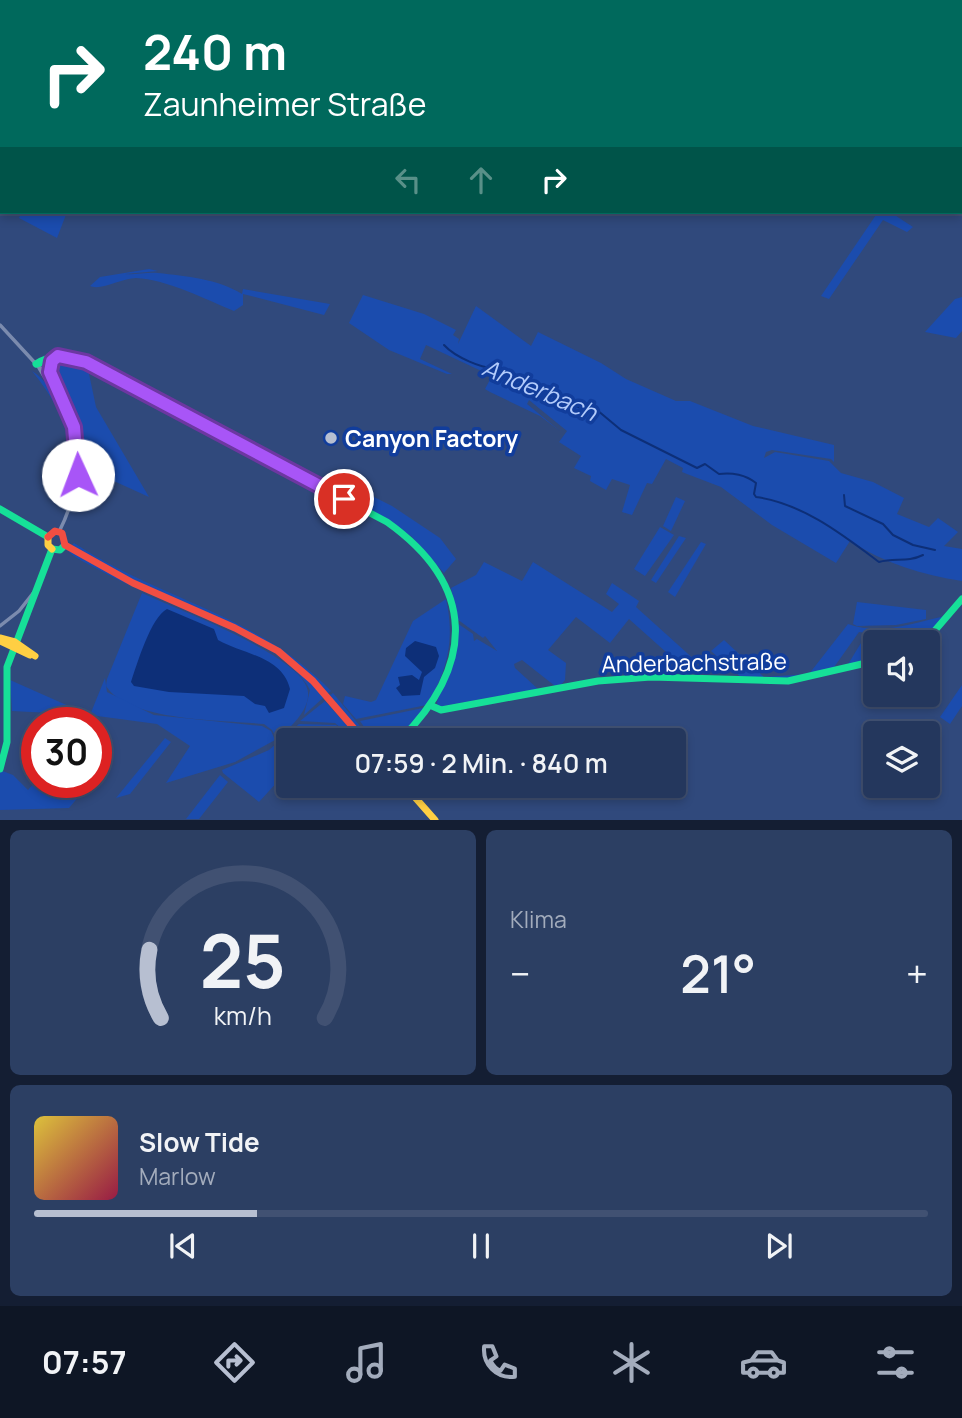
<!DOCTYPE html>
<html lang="de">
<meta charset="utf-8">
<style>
body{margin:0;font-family:Manrope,sans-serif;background:#2c3f63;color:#f1f3f6;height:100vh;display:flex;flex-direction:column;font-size:26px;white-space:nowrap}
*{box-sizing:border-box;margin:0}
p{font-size:23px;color:#a3acbc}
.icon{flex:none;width:38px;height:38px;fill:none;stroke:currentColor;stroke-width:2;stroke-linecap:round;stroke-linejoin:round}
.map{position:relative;height:820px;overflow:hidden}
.drawer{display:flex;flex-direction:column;gap:10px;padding:10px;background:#141e33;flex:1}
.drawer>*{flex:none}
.hud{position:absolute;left:0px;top:0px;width:962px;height:214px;box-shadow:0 4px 10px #0003,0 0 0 2px #415172;background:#00695c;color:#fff;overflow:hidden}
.tools{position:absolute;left:863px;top:630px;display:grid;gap:14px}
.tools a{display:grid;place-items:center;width:77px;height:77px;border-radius:7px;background:#24375d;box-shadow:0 4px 10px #0003,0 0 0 2px #415172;font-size:35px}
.speed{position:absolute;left:21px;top:707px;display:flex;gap:14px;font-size:35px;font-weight:700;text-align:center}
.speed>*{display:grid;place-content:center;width:91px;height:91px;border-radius:50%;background:#24375d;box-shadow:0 4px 10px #0003,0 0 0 2px #415172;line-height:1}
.speed .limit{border:10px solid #d22;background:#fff;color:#111}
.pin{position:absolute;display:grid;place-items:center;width:60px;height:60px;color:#fff;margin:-30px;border:4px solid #fff;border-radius:50%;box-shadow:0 2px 7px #0007}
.me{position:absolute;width:77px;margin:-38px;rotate:358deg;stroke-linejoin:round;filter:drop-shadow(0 0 5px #0008)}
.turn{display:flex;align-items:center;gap:24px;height:147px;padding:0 28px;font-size:32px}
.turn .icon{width:91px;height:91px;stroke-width:2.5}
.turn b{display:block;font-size:49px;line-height:60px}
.lanes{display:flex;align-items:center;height:66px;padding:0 28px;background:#0003;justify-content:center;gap:35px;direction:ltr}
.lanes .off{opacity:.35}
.big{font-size:52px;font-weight:600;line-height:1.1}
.drawer .card{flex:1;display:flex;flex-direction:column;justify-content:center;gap:10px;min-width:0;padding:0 24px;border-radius:10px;background:#2c3f63}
.drawer .dial{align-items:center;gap:0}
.dial svg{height:182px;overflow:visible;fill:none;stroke:#415172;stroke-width:7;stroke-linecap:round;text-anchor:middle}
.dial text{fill:#f1f3f6;stroke:none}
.song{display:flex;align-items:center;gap:21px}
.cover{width:84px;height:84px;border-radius:10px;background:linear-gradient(135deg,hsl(50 70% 55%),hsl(340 70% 35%))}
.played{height:7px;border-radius:4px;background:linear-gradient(90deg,#b7bfd1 25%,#415172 25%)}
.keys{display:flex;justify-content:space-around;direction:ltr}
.heat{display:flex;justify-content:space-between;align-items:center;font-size:38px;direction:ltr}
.drawer .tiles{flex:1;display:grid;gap:10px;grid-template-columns:1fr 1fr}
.card:last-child{grid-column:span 2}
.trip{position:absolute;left:276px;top:728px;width:410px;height:70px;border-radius:7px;background:#24375d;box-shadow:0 4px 10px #0003,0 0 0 2px #415172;font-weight:600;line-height:70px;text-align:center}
.menu{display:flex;height:112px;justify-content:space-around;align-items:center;background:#0e1625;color:#a3acbc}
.menu .icon{width:49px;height:49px}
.menu .current{color:#b7bfd1}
.menu b{font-size:32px;color:#f1f3f6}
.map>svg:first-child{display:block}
</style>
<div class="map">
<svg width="962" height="820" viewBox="0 0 962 820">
<rect width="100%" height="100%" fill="#30497c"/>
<g fill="#1b4cae">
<polygon points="22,212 67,212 57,238 19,218"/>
<polygon points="878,212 890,212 913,227 907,232 883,220 829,299 821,296"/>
<path d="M149,269L158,271L125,274C135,275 147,272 158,273C186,276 218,279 242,294L243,289L330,304L324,315L243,294V305L234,311C207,300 166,279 136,278C122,278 101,291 90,286L100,277Z"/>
<path d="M363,295L424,314L456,330L453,335L459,339L458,344L476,306L531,346L538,332L601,363L626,379L676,401H690L753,426L834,445V462L831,459L772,450L766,452L764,458L775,452L829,461L841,473L873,482L904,498L897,514L929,527L938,518L958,532L944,546L962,549V581C922,575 884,563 850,541L836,563L772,525L721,487L687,474L682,472L683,468L666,459L652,484L647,483L632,515L622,512L630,485L612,479L606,490L590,481L591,476L574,468L581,456L559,442L567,431L529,400L527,404L560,431L540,416L490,392L485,389L492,376L426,345L420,359L452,374H447L389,350L349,323Z"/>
<polygon points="962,297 962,331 956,338 925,332 955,299"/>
<polygon points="64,361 88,369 96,407 149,497 83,467 79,428 55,374 57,365"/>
<path d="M32,371C66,392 86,469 67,505L69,483L65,479C66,476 69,473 70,470C81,440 50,393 32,371Z"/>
<polygon points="354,487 392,506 440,538 456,559 444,573 411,536 347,499"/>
<polygon points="676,497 685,501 671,531 663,526"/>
<polygon points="660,527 674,535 645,576 634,569"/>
<polygon points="679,536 686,538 656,583 651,580"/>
<polygon points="701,542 706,544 675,597 668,592"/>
<path d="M74,543C160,600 258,614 331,691L327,694C253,614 156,606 72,545Z"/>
<path d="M68,551C93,558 124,581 149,593C218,627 266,636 323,695V698L304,715L310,690C284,639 157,601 105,573C93,566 77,560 68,551Z"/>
<polygon points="484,562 522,581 533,562 612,612 619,604 606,594 612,583 639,601 636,607 697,662 685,669 629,619 610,643 576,617 548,650 566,663 565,680 561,685 555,686 522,660 514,664 515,668 538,689 438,707 437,702 457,645 457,623 473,634 474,641 477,639 497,651 485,636 483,638 457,619 451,588 476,575"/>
<path d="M142,593C173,608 305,656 308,692C310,710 290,728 277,739L272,730L264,724C225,720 129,722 106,686L107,679Z"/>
<path d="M446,599C455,639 448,670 427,705L356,719L343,704L345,696L371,702L376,700L413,621Z"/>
<polygon points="857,602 926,610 926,619 896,625 857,626 853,624"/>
<path d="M945,616L923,642H875V659L847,666L867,633L859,632L832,670L786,679L742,678L711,651L724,640L764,677L809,674L848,624C881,636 913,623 945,616Z"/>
<polygon points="105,678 107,692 154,715 262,726 271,731 275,740 235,762 166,783 190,746 157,724 90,715"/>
<polygon points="10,680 89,715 12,711"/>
<polygon points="962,685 962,706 950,724 940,717"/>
<polygon points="333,693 368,736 399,734 401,737 399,740 368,740 329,696"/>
<polygon points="325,701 360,740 354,740 335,723 300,721"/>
<polygon points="428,707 405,733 369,734 360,721"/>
<polygon points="299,724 336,725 346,735 329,740 289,740 289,769 259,802 223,773 222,770 269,750"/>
<polygon points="165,738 171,742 130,794 116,798"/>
<polygon points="0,770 13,775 28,790 37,779 37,782 91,782 69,808 0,810"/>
<polygon points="220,775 228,782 199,819 186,819"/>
</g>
<g fill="#0d2f78">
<path d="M167,609L214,629L218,640C242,654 282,656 290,689L284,708L269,713L265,706L255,704L244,696L169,692L134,686L131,682C137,664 151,617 167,609Z"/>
<polygon points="415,641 436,647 439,656 435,668 424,677 420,695 402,696 396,688 400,685 398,677 412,675 419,680 422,672 405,656 406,648"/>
</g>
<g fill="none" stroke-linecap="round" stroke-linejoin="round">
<g stroke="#0d2f78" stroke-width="2">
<polyline points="961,52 962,53"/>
<path d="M444,345C454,356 484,371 498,367L543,387L566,405L597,410L621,430L697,468L705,464L719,474C732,472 746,475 756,483L754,494L756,497C802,503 843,535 879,562C894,557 907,563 923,555"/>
<polyline points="844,495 845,506 883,524 893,535 913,545 935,550"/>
</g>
<g stroke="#7b8bae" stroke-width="3.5">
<polyline points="942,0 944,2"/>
<polyline points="961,18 962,19"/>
<polyline points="0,325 36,364"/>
<path d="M38,366C49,373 56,385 61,396C85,441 81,488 59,532"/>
<path d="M38,366C44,378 53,388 59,399C76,430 75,463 72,496"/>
<polyline points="51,377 50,368 55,358"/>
<polyline points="0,626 19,611 34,592"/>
</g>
<g stroke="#16e098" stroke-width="7">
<path d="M36,364C54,352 72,356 91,365L387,522C477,586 475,665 400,740"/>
<polyline points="37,364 54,358"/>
<polyline points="0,509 48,537"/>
<polyline points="52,549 60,550 65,545"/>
<polyline points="925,642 962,599"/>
<polyline points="432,706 441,710 598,681 651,677 788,681 875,661"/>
<polyline points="0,769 7,742 7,667 52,549"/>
</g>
<g stroke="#ffcf43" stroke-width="7">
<polyline points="48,537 48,545 52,549"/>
<polyline points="0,638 15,642 35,656"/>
<polyline points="0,641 30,655"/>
<polyline points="405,786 435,820"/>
</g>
<g stroke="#f24e42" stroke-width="7">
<polyline points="48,537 55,531 62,533 65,545"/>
<polyline points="65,545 133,583 235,628 278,651 313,681 364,740"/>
</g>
</g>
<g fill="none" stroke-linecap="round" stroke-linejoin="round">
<g stroke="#6d37a1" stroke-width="18">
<polyline id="route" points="78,475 74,427 50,372 52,361 58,356 86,362 344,499"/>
</g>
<use href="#route" stroke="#a855f7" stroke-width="12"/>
</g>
<circle fill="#b7bfd1" stroke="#113d9c" stroke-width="2.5" cx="331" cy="438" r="7"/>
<g text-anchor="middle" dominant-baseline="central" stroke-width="7" stroke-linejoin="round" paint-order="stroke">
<g font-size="23" font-weight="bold" fill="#fff" stroke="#113d9c" text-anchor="start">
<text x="345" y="438">Canyon Factory</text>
</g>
<g font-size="23" fill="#fff" stroke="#113d9c">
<text transform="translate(694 662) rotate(-1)">Anderbachstraße</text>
</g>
<g font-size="24" font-style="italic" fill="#b2cbfb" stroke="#113d9c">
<text transform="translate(540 389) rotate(23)">Anderbach</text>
</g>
</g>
</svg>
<div class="tools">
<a><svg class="icon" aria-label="sound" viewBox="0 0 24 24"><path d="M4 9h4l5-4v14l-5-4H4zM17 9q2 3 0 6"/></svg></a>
<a><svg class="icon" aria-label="layers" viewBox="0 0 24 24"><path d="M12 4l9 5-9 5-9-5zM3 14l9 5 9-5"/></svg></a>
</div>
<div class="speed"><div class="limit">30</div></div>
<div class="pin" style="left:344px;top:499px;background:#d93025"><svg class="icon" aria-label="arrive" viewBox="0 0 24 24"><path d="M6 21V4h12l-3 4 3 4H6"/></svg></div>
<svg class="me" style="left:78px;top:475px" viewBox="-20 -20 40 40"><circle r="19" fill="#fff"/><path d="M0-13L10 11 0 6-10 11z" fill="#a855f7"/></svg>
<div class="trip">07:59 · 2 Min. · 840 m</div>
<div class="hud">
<div class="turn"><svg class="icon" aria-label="right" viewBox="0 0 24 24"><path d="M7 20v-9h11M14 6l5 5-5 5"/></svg><div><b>240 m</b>Zaunheimer Straße</div></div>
<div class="lanes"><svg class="icon off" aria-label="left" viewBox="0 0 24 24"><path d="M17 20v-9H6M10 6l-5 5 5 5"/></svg><svg class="icon off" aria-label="ahead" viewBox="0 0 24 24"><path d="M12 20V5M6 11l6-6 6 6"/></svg><svg class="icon" aria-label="right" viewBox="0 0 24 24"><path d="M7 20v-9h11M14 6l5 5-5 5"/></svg></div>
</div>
</div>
<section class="drawer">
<div class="tiles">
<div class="card dial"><svg viewBox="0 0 100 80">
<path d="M14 69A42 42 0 1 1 86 69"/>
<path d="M14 69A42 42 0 0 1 9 39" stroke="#b7bfd1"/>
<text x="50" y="56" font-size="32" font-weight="700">25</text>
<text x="50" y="72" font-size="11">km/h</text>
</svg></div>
<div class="card"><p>Klima</p>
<div class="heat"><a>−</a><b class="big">21°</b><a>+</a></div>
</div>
<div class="card">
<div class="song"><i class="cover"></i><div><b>Slow Tide</b><p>Marlow</p></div></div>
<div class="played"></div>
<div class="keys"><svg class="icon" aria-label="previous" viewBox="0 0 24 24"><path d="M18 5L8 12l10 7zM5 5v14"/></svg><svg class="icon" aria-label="pause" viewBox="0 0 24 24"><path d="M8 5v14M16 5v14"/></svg><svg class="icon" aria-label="next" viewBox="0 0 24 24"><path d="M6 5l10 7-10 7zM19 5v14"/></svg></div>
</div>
</div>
</section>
<nav class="menu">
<b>07:57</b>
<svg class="icon current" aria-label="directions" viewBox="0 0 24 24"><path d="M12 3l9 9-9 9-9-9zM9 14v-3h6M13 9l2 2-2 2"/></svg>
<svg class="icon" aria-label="music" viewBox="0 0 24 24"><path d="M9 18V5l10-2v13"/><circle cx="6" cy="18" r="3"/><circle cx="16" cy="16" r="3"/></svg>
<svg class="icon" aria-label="phone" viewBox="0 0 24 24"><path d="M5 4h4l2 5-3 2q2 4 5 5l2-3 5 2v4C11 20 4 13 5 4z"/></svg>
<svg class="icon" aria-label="climate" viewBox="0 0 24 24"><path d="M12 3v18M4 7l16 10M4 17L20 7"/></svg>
<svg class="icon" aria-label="car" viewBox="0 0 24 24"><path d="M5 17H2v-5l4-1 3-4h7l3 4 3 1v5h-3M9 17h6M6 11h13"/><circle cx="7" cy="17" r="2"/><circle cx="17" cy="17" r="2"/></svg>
<svg class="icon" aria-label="filters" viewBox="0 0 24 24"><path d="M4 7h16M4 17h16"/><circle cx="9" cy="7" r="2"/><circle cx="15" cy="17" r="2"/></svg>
</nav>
